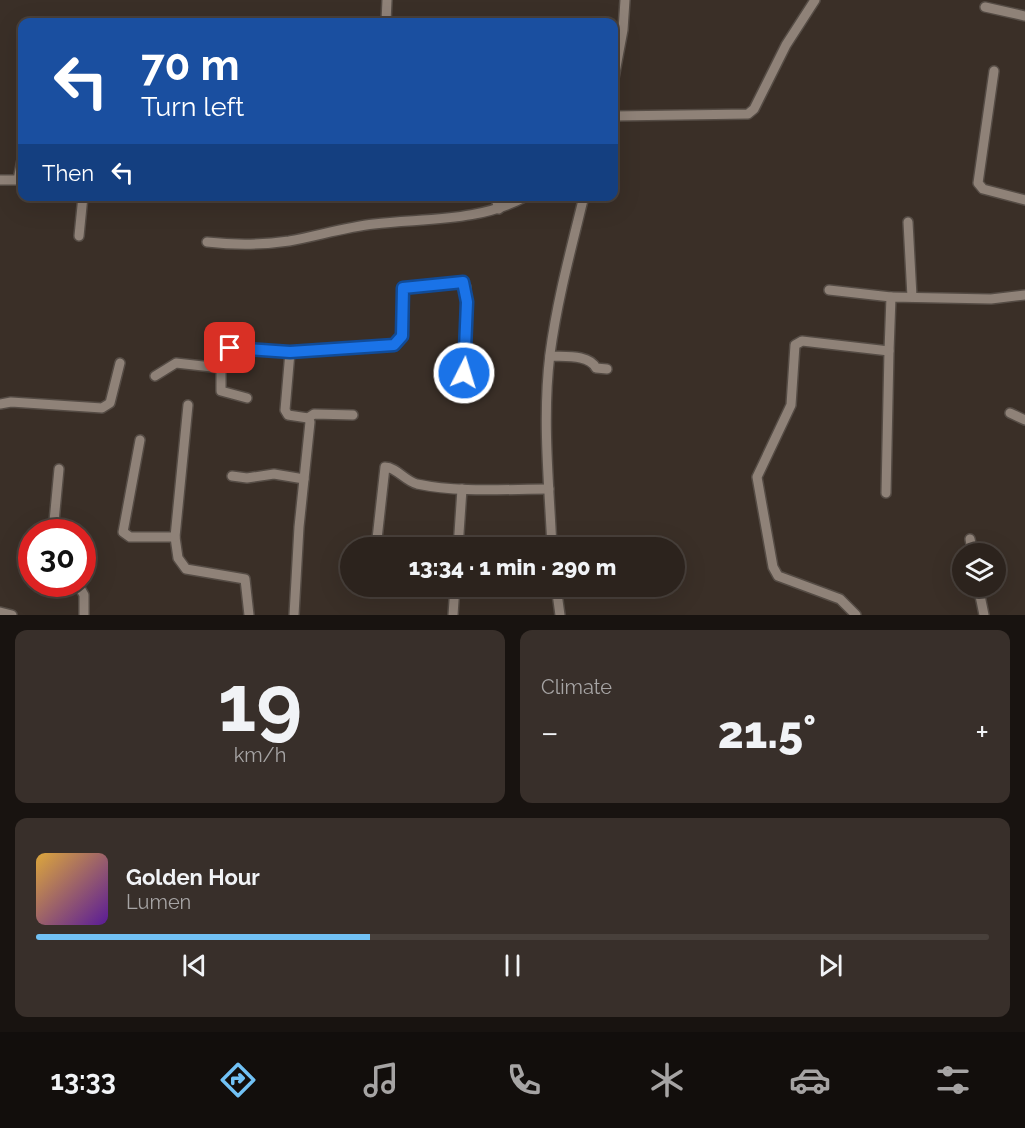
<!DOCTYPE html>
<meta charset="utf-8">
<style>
body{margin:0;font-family:Raleway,sans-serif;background:#382f2a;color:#f1f3f6;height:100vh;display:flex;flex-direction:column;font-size:22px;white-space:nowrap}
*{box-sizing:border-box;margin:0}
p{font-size:20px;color:#a6a4a4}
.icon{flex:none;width:33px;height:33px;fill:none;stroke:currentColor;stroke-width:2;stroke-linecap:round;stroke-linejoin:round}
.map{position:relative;height:615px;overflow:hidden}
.details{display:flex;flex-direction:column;gap:15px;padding:15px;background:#181310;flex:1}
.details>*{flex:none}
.banner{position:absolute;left:18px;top:18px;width:600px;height:183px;border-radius:12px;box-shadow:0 6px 24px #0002,0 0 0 2px #48403b;background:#1a4fa0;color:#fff;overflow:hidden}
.controls{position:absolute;left:952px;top:543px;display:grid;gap:12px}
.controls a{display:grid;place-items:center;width:54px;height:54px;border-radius:50%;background:#2c231d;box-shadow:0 6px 24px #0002,0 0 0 2px #48403b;font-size:30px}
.speed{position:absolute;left:18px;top:519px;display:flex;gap:12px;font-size:30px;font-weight:700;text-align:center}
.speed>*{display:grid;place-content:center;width:78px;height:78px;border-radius:50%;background:#2c231d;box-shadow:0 6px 24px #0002,0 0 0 2px #48403b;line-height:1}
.speed .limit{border:9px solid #d22;background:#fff;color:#111}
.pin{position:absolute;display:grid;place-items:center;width:51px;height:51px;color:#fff;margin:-26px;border-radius:12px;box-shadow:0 3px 9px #0006}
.me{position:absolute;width:66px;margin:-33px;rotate:5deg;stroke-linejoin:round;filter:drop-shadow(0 0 4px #0008)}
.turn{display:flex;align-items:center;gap:21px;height:126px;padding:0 24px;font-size:27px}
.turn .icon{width:78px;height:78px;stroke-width:2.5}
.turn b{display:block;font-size:42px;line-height:51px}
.then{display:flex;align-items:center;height:57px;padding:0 24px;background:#0003;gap:12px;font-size:22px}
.big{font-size:45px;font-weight:800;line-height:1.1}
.details .tile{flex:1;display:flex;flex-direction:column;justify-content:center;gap:9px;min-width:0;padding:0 21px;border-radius:12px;background:#382f2a}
.details .dial{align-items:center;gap:0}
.dial b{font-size:78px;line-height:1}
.song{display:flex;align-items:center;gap:18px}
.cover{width:72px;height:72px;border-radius:9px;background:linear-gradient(135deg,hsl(40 70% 55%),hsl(270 70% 35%))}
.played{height:6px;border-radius:3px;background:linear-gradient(90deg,#71c1f5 35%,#48403b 35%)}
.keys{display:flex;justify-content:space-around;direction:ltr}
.heat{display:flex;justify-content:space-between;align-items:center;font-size:33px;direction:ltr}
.details .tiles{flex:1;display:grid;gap:15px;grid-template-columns:1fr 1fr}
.tile:last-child{grid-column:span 2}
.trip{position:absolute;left:340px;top:537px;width:345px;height:60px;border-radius:30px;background:#2c231d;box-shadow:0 6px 24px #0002,0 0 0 2px #48403b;font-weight:800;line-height:60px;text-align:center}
.tabs{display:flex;height:96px;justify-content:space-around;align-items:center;background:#120e0c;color:#a6a4a4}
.tabs .icon{width:42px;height:42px}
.tabs .selected{color:#71c1f5}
.tabs b{font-size:27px;color:#f1f3f6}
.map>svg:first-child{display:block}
</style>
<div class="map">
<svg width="1025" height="615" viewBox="0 0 1025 615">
<rect width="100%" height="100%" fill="#3a2f27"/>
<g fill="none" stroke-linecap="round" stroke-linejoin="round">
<g stroke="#554c45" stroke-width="12">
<g id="minor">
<polyline points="985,7 1025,16"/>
<polyline points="386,22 387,0"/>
<polyline points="994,71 978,183 983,189 1025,200"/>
<polyline points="614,78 623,30 625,0"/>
<polyline points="614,116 748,114 754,109 786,45 815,0"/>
<polyline points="0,180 18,180 22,160"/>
<polyline points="495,196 499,209"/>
<polyline points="908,222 912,297"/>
<polyline points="79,236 83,196"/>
<path d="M207,242C234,245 262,245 289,241C317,236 346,227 374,224C425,218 481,222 526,196"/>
<polyline points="829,290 891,297"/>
<path d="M550,356C564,357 589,354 596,368L607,369"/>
<polyline points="221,368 221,391 247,398"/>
<polyline points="155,376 176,363 221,368 224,351 230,348 290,352"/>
<polyline points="0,404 11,402 102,408 110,403 120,363"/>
<polyline points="1010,413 1025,420"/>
<polyline points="308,418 314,414 353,415"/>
<polyline points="140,440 123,532 130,537 175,537 178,558 186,569 245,579 249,615"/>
<polyline points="232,476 247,478 274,474 304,479"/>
<polyline points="886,493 889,351"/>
<polyline points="53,532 59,469"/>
<polyline points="175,537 188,405"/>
<polyline points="970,539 973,554"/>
<path d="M376,548L385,467C396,467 405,481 417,484C460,493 506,489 549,489"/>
<polyline points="458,548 462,489"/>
<path d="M552,548C549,483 542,418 550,354C557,301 571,249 584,196"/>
<polyline points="51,584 80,588 84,595 84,615"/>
<polyline points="556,586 560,615"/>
<polyline points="978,586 984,615"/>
<polyline points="0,612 12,615"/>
<polyline points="294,615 299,527 310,422 308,418 288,415 285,410 290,352 394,345 402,336 403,288 463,282 466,287 465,353 459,397"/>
<polyline points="453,615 455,586"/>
<polyline points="856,615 840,599 778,576 773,567 757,477 791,405 795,345 802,341 889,351 891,297 991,299 1025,295"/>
</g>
</g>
<use href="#minor" stroke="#8f8278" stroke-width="9"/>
</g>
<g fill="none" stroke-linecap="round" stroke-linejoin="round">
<g stroke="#114b97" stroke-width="15">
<polyline id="route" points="230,348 290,352 394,345 402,336 403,288 463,282 467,302 464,373"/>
</g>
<use href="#route" stroke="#1a73e8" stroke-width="10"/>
</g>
</svg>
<div class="controls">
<a><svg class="icon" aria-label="layers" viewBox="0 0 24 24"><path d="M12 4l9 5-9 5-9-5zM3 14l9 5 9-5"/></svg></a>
</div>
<div class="speed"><div class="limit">30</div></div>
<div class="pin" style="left:230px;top:348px;background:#d93025"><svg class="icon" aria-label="arrive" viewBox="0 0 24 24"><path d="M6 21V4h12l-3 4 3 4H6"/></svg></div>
<svg class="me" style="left:464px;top:373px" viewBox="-20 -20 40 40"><circle r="17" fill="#1a73e8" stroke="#fff" stroke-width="3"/><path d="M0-11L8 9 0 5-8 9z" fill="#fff"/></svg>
<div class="trip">13:34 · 1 min · 290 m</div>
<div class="banner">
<div class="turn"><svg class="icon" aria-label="left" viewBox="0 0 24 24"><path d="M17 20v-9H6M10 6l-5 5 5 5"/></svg><div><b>70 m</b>Turn left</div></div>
<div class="then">Then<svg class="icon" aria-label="left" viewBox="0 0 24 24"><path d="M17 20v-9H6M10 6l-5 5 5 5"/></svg></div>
</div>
</div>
<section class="details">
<div class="tiles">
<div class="tile dial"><b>19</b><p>km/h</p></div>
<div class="tile"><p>Climate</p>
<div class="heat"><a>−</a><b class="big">21.5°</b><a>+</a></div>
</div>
<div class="tile">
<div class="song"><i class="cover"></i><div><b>Golden Hour</b><p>Lumen</p></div></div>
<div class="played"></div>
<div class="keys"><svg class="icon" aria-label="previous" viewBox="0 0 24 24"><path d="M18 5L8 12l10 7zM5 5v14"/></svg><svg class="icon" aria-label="pause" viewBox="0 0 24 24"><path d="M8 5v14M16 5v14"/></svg><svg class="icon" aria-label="next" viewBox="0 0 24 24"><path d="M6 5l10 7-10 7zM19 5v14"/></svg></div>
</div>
</div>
</section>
<nav class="tabs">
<b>13:33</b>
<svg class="icon selected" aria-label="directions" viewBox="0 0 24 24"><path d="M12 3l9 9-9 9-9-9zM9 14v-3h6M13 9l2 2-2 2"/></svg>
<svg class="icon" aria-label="music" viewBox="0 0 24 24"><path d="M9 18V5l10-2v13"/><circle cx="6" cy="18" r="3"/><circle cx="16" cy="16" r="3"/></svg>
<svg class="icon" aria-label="phone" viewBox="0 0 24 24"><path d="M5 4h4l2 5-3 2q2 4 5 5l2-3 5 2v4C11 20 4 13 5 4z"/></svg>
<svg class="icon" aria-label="climate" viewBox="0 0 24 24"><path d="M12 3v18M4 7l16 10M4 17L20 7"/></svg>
<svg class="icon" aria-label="car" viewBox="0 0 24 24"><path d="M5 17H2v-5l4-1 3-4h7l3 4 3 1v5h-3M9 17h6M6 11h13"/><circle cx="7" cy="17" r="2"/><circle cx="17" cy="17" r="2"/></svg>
<svg class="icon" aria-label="filters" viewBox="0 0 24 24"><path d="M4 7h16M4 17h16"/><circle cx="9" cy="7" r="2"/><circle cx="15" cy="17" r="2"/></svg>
</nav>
